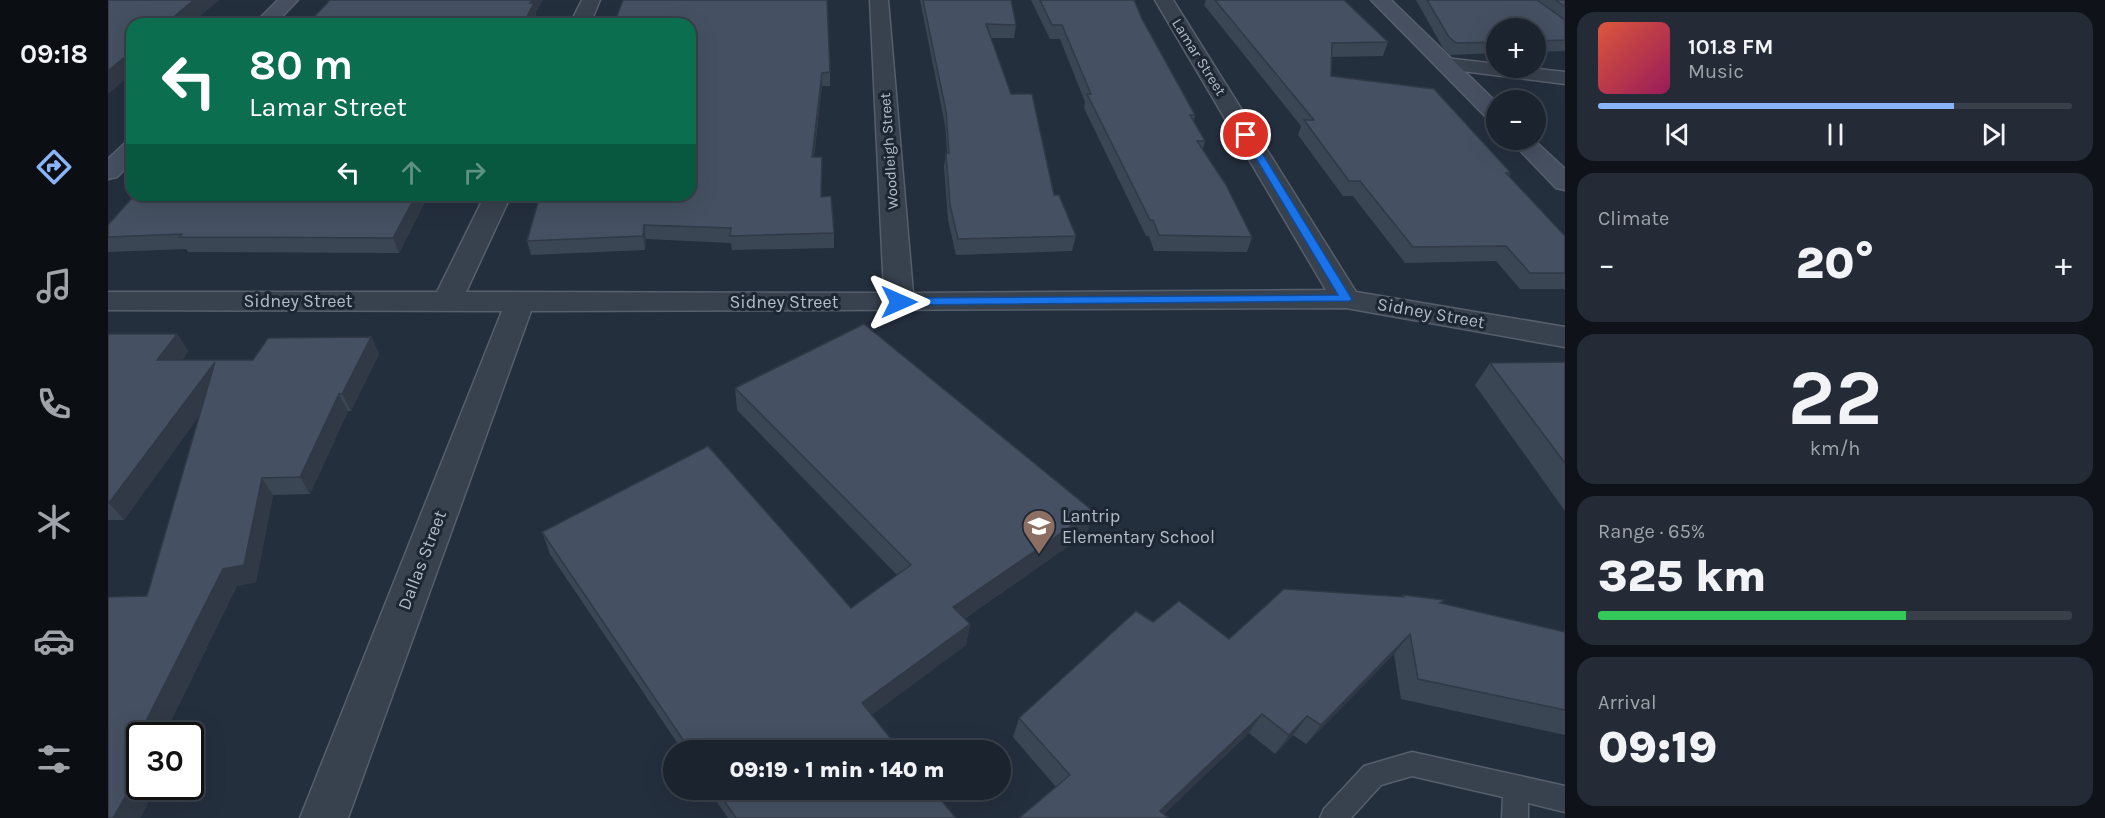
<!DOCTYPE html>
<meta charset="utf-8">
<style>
body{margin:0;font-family:Karla,sans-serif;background:#242b36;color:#f1f3f6;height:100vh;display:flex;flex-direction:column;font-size:22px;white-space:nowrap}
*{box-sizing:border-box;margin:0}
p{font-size:20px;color:#a0a4aa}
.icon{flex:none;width:33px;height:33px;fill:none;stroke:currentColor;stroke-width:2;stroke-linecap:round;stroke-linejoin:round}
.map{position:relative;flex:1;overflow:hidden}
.side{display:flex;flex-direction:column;gap:12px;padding:12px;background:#0f1319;width:540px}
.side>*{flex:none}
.hud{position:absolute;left:18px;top:18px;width:570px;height:183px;border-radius:18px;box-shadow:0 6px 24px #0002,0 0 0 2px #39404a;background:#0b6e4f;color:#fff;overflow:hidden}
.buttons{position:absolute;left:1378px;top:18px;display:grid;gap:12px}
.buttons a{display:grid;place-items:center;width:60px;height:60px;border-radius:50%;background:#1b232e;box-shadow:0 6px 24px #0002,0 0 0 2px #39404a;font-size:30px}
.speed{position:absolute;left:18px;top:722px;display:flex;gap:12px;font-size:30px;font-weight:700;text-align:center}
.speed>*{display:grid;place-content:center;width:78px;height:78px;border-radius:50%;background:#1b232e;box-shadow:0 6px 24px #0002,0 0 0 2px #39404a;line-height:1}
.speed .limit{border:3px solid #111;border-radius:9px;background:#fff;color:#111}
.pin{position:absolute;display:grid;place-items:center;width:51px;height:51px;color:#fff;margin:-26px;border:3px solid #fff;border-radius:50%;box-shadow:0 2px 6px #0007}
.me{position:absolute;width:66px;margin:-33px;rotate:90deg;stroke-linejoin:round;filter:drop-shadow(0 0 4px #0008)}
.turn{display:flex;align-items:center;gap:21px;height:126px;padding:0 24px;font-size:27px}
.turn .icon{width:78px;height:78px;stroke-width:2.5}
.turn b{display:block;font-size:42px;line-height:51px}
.lanes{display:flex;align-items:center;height:57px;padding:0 24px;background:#0003;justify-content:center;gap:30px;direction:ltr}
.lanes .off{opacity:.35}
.big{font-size:45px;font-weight:800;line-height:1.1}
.side .tile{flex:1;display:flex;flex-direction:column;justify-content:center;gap:9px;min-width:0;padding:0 21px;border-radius:18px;background:#242b36}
.side .dial{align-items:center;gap:0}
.dial b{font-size:78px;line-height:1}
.song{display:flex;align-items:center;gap:18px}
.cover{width:72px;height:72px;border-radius:9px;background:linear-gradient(135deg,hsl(10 70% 55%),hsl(330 70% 35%))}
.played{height:6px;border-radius:3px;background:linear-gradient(90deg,#8ab4f8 75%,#39404a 75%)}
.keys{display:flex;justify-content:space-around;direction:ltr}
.heat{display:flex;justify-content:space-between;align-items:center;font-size:33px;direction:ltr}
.charge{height:9px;border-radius:4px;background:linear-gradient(90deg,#34c759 65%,#39404a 0)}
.trip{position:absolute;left:555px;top:740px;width:348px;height:60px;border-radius:30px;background:#1b232e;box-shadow:0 6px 24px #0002,0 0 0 2px #39404a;font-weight:800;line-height:60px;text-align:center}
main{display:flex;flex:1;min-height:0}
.menu{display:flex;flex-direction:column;width:108px;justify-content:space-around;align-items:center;background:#0b0e12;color:#a0a4aa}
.menu .icon{width:42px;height:42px}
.menu .selected{color:#8ab4f8}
.menu b{font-size:27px;color:#f1f3f6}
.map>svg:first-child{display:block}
</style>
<main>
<nav class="menu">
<b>09:18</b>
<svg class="icon selected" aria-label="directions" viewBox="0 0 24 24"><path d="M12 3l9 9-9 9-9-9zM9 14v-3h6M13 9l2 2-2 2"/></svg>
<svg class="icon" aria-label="music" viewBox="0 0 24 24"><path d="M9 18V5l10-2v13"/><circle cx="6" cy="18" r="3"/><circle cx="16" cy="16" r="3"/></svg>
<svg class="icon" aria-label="phone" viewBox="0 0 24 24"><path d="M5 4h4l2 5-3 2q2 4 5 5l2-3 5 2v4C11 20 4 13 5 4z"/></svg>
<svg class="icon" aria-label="climate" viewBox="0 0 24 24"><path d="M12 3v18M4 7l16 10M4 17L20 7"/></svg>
<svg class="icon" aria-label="car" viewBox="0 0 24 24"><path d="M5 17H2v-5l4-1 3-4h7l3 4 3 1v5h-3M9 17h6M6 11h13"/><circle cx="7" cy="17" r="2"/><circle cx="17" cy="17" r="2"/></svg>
<svg class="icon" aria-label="filters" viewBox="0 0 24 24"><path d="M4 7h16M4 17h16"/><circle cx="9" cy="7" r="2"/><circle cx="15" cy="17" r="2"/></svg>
</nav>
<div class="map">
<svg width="1457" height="818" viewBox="0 0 1457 818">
<rect width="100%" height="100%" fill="#242f3e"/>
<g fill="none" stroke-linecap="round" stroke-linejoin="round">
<g stroke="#565f6c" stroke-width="3">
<polygon id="lane" points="1304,752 1457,786 1457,812 1420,803 1420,818 1394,818 1395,797 1304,776 1273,785 1243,818 1212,818 1216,809 1256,766"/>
</g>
<g stroke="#565f6c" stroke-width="3">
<g id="street">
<polygon points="474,0 492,0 482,24 462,24"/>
<polygon points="762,0 780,0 805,293 1218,290 1047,0 1065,0 1248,292 1457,327 1457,347 1238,308 423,311 240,818 192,818 394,311 0,310 0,292 329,292 377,195 403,195 358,292 776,293"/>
<polygon points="1337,58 1389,64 1389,68 1421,68 1457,72 1457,84 1330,68 1327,64 1330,60"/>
</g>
</g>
<g stroke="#565f6c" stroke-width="3">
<g id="secondary">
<polygon points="170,0 190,0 167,24 146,24"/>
<polygon points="1263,0 1283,0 1389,103 1389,122 1381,120"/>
<polygon points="1402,140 1426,140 1457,169 1457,190 1448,188"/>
<polygon points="24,142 24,162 9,177 0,179 0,159 16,144"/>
</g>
</g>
<use href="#lane" fill="#38414e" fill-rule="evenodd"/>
<use href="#street" fill="#38414e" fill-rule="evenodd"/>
<use href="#secondary" fill="#465061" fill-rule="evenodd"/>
</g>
<g fill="#3b4654">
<polygon points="515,0 722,72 722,86 714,86 706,157 714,197 726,233 726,248 624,250 623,243 538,239 537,250 423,255 419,241 437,202"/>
<polygon points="812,0 903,0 908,25 906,38 883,38 903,94 946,195 968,236 964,251 848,255 840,220 836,167 838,153 839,153 837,125"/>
<polygon points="923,0 1026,0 1034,19 1087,115 1086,121 1097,141 1095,149 1144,237 1139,252 1046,251 1041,236 1038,236 976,108 977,102 952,39 942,39"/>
<polygon points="1098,0 1236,0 1280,42 1275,56 1223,57 1223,76 1403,173 1401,176 1457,236 1457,289 1412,289 1388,261 1297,263 1245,196 1235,196 1190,135 1193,126 1096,5"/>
<polygon points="1308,0 1457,0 1457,51 1428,52 1428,28 1389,28 1389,53 1342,55 1335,48"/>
<polygon points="428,12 428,16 425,24 206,24 204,19"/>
<polygon points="34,195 333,195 331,198 319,198 291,253 80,252 78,249 0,252 0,225"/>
<polygon points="0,334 69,334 80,351 74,360 145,360 160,338 263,337 271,354 243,411 240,411 202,494 165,495 148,582 129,586 56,735 32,735 32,786 49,786 32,818 0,818 0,597 39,596 91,416 16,520 0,520"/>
<polygon points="1457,362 1457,511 1367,385 1382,363"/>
<polygon points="627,388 985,511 979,533 856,619 862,624 858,645 763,715 792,750 574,750 442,554 434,532 743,608 789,575 629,410"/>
<polygon points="1295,595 1457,632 1457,735 1293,699 1286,654 1198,744 1185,735 1167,754 1141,733 1056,814 948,787 905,737 911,718 1045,622 1121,639 1294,597"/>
<polygon points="600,789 824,789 848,818 620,818"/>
</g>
<g fill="#303945">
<polygon points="86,0 111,0 83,24 57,24"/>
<polygon points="424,0 435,0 428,12 428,16 425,24 415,24 422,3"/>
<polygon points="24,51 24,74 0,94 0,71"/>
<polygon points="714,73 714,86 704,171 704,157"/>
<polygon points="308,195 318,195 319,198 291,253 285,238"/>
<polygon points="536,225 538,239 537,250 535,236"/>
<polygon points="69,334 80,351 61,377 49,360"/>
<polygon points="263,337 271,354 243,411 234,394"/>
<polygon points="107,362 118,379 16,520 1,503"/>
<polygon points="231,394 240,411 202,494 192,477"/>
<polygon points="154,478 165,495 148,582 129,586 56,735 32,735"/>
<polygon points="985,511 979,533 842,628 845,607"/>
<polygon points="862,624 858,645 753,723 754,703"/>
<polygon points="1302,634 1286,654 1198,744 1213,725"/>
<polygon points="1154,714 1141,733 1052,818 1052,811"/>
<polygon points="1199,716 1185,735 1167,754 1181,735"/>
<polygon points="32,771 32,786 49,786 32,818 5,818"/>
</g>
<g fill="#455162" stroke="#303945" stroke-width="1.5">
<polygon points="0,0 86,0 57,24 24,24 24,51 0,71"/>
<polygon points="222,0 424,0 422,3 426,3 415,24 208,24 214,19 204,19"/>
<polygon points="515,0 719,0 722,72 714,73 704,157 714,157 713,197 723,196 726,233 622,236 623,228 536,225 535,236 419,241 430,202 437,202 439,195 582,195 582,24 506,24"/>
<polygon points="815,0 903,0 908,25 878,24 903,94 924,94 946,195 951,195 968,236 850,239 842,205 838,153 841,153 838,111"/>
<polygon points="932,0 1026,0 1034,19 1087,115 1082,115 1097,141 1089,141 1118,185 1144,237 1051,235 1045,220 1042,220 979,94 983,94 954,25 944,25"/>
<polygon points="1107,0 1236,0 1280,42 1224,43 1223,76 1326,89 1403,173 1398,173 1457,236 1457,273 1422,273 1398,246 1305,247 1252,181 1241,181 1196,120 1206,120"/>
<polygon points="1319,0 1429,0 1457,20 1457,40 1428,41 1428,28 1389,28 1389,42 1348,43 1341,37"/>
<polygon points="1448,0 1457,0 1457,7"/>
<polygon points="34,195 308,195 285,238 71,237 74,234 0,237 0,225 24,198 32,197"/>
<polygon points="756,324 985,511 845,607 862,624 754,703 792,750 582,750 434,532 600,446 743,608 803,565 627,388"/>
<polygon points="0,334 69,334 49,360 145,360 160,338 263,337 234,394 231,394 192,477 154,478 136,565 115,569 30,737 32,737 32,771 5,818 0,818 0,597 39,596 107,362 1,503 0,503"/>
<polygon points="1457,362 1457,463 1382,363"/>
<polygon points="1176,589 1296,597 1295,595 1336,600 1332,603 1457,632 1457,710 1310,679 1302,634 1213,725 1199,716 1181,735 1154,714 1052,811 1061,818 911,818 962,775 911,718 1028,611 1045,622 1071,601 1121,639"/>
<polygon points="608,789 824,789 848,818 628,818"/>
</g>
<polygon fill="#1a73e8" stroke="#114b97" stroke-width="1.5" points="1138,132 1143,135 1244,299 1242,301 791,305 785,302 791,298 1230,295 1134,135"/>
<defs>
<g id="school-pin" transform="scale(1.725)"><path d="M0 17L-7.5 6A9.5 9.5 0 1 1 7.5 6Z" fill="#8d6e63" stroke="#1d2633"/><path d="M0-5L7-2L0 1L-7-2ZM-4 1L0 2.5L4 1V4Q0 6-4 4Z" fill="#fff"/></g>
</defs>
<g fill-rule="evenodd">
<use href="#school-pin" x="931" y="526"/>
</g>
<g text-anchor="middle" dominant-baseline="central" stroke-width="6" stroke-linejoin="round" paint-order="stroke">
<g font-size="15" fill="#b4bcc9" stroke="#1d2633">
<text transform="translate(1091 57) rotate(58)">Lamar Street</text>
<text transform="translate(781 151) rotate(-94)">Woodleigh Street</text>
</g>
<g font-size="18" fill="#b4bcc9" stroke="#1d2633">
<text x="190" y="301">Sidney Street</text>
<text x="676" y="302">Sidney Street</text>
<text transform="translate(1323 313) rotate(10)">Sidney Street</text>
<text transform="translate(314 560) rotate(-69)">Dallas Street</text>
</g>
<g font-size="18" fill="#b4bcc9" stroke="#1d2633" text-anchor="start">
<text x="954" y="516">Lantrip<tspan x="954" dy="21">Elementary School</tspan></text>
</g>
</g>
</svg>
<div class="buttons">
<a>+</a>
<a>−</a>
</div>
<div class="speed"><div class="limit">30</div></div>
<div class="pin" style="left:1138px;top:135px;background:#d93025"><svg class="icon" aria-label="arrive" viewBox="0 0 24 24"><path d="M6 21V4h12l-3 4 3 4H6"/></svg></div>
<svg class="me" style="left:791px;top:302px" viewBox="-20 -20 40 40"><path d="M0-17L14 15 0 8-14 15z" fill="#1a73e8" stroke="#fff" stroke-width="4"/></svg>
<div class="trip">09:19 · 1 min · 140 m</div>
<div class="hud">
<div class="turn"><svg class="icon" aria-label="left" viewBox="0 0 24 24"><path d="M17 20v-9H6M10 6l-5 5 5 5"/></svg><div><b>80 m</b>Lamar Street</div></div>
<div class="lanes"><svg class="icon" aria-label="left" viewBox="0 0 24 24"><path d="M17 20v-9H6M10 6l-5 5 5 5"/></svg><svg class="icon off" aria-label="ahead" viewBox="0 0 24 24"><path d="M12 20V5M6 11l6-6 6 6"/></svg><svg class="icon off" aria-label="right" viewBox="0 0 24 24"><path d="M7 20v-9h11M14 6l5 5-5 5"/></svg></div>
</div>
</div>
<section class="side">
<div class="tile">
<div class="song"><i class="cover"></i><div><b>101.8 FM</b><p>Music</p></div></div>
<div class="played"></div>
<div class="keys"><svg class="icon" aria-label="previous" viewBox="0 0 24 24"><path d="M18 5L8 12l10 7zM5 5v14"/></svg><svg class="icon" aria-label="pause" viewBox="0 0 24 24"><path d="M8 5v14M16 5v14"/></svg><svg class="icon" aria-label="next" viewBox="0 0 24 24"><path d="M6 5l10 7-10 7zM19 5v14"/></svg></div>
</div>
<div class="tile"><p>Climate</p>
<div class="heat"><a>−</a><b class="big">20°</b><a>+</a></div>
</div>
<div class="tile dial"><b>22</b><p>km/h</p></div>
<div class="tile"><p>Range · 65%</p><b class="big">325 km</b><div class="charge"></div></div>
<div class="tile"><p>Arrival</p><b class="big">09:19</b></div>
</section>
</main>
